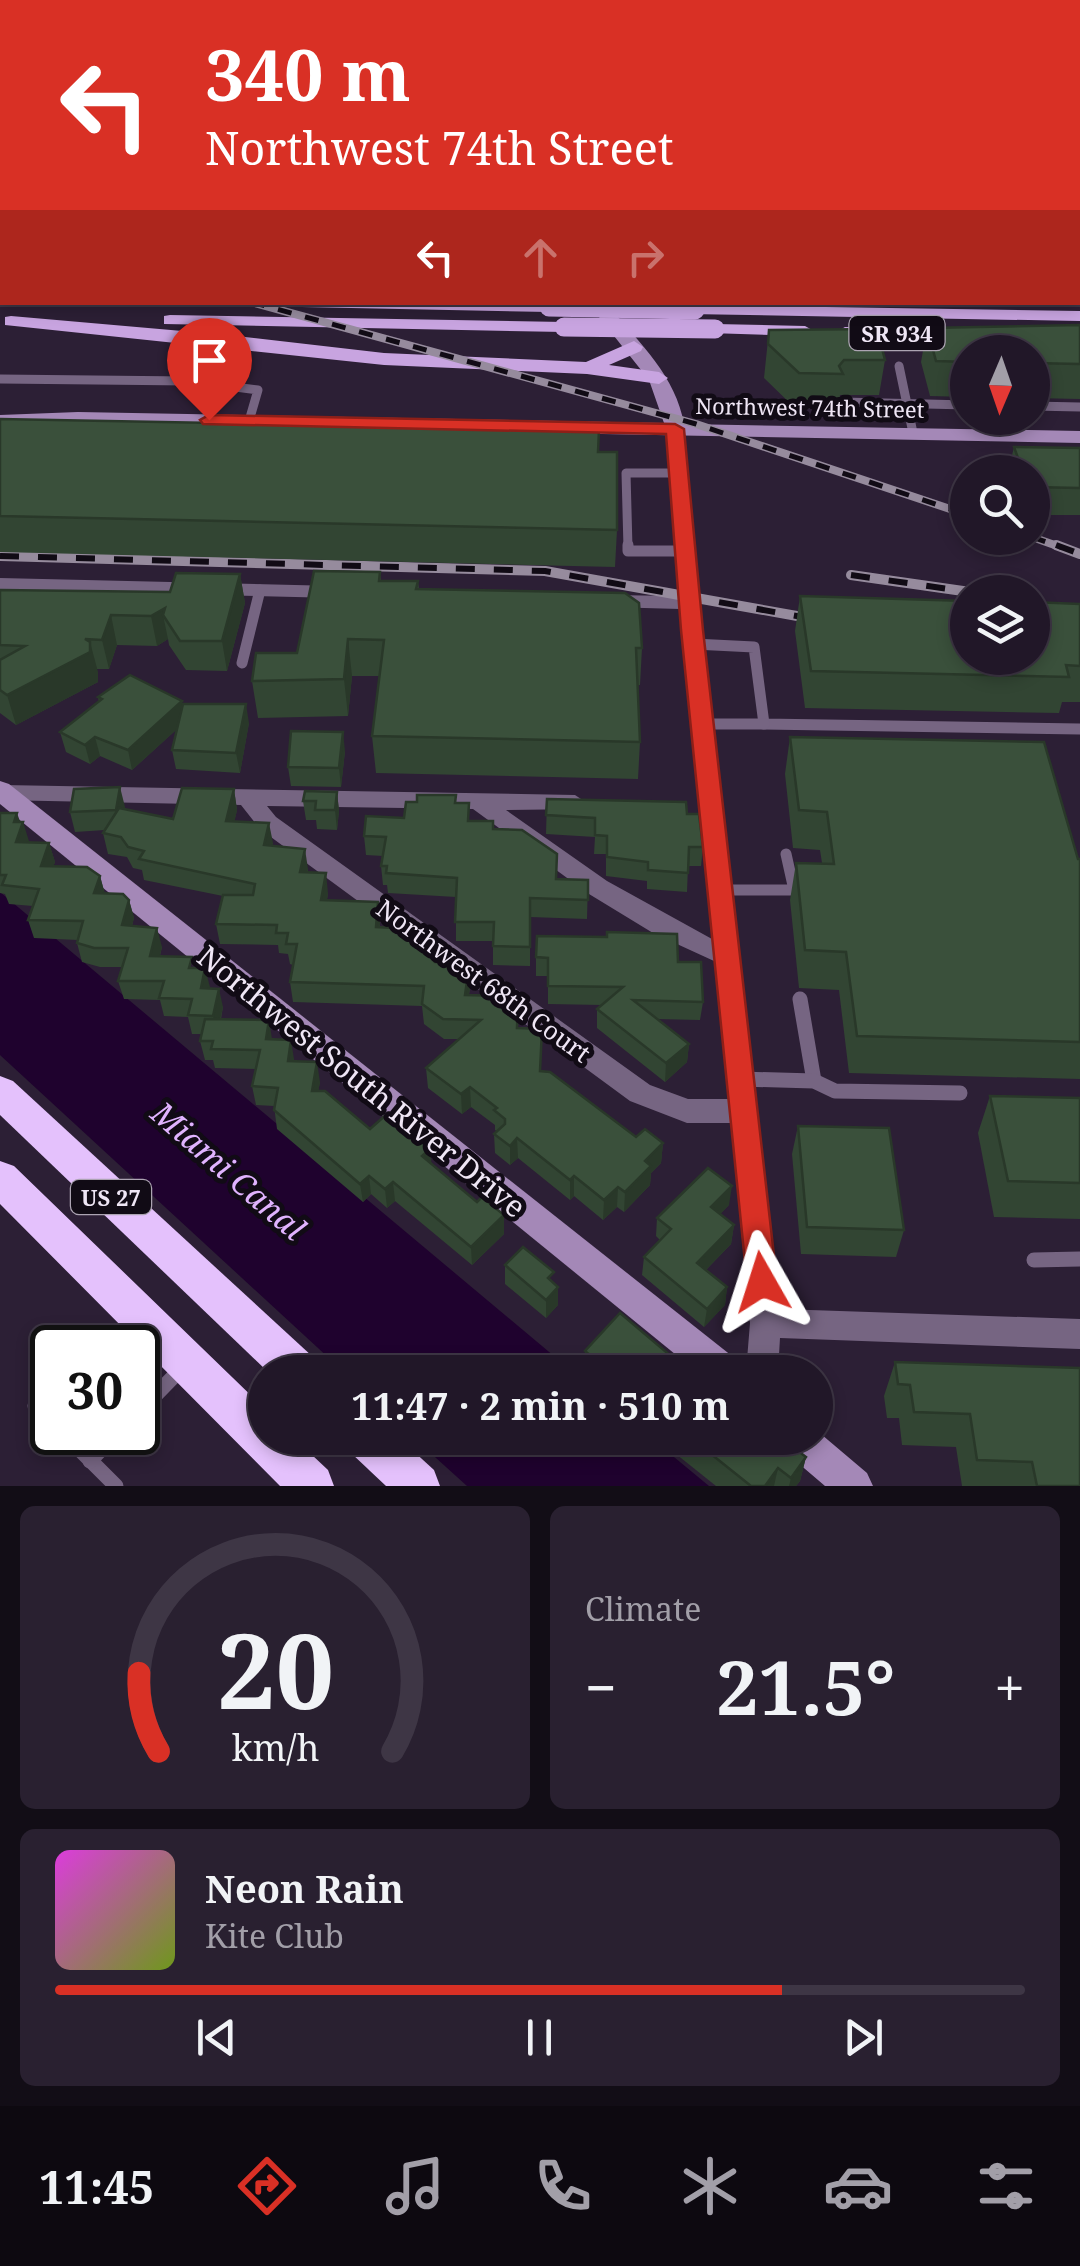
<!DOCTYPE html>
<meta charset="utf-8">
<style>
body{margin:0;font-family:"Noto Serif",serif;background:#292030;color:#f1f3f6;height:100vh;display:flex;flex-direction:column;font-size:38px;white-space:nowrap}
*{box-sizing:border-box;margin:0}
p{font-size:32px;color:#a29fa8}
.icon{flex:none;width:55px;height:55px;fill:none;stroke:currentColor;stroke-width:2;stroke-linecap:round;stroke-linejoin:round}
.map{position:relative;height:1486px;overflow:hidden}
.sheet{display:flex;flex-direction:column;gap:20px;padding:20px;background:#120d16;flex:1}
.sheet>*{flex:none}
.top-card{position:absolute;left:0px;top:0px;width:1080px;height:305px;box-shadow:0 5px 15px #0003,0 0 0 2px #3e3645;background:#d93025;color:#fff;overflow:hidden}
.needle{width:65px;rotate:182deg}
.buttons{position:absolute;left:950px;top:335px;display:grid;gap:20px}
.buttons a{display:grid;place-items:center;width:100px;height:100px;border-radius:50%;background:#211728;box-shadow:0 5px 15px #0003,0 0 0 2px #3e3645;font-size:50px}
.speed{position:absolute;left:30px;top:1325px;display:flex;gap:20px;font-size:50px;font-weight:700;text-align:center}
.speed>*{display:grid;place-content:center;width:130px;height:130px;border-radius:50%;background:#211728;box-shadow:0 5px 15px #0003,0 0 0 2px #3e3645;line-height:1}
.speed .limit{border:5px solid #111;border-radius:15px;background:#fff;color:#111}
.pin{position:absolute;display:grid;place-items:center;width:85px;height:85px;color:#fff;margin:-102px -42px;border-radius:50% 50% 50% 0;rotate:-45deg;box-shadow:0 0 10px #0007}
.pin .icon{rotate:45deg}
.me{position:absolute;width:110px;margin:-55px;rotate:354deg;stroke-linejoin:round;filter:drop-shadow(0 0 8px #0008)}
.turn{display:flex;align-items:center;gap:35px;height:210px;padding:0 40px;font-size:45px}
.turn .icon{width:130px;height:130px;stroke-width:2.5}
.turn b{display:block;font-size:70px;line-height:85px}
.lanes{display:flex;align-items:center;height:95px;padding:0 40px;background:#0003;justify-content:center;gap:50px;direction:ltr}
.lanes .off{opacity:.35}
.big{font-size:75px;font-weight:700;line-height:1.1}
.sheet .card{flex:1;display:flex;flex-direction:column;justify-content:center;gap:15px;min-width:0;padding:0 35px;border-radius:15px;background:#292030}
.sheet .dial{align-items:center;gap:0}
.dial svg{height:260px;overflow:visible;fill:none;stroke:#3e3645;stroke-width:7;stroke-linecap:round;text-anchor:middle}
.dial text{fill:#f1f3f6;stroke:none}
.song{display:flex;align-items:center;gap:30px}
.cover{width:120px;height:120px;border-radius:15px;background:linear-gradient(135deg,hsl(300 70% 55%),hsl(80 70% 35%))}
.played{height:10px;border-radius:5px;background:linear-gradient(90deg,#d93025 75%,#3e3645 75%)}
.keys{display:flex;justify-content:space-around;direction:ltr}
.heat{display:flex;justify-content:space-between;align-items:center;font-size:55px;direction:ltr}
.sheet .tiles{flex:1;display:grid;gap:20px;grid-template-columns:1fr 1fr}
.card:last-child{grid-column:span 2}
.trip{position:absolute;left:248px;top:1355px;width:585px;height:100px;border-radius:50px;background:#211728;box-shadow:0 5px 15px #0003,0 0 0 2px #3e3645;font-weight:700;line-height:100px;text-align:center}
.menu{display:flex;height:160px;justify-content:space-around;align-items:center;background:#0d0910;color:#a29fa8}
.menu .icon{width:70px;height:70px}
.menu .on{color:#d93025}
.menu b{font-size:45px;color:#f1f3f6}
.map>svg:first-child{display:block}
</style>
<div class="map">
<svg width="1080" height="1486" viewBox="0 0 1080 1486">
<rect width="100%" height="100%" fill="#2c1f35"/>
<g fill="#1f022e">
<polygon points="0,892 573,1372 344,1372 0,1055"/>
<polygon points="414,1438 651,1438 709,1486 467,1486"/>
</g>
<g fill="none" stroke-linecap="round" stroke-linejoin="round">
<g stroke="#766582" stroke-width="6">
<polyline points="213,2 223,0"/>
<polyline points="854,2 891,2"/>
<polyline points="942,2 977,0"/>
</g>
<g stroke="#766582" stroke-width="9">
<polyline points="899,366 913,433"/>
<polyline points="0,379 189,381 258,390 249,421"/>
<polyline points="842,402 968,405"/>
<polyline points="1032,406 1080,407"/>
<polyline points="975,418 980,435"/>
<polyline points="628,548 626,473 677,473"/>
</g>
<g stroke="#766582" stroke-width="11">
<polyline points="628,545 628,551 684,551"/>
<polyline points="694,644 754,647 764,724 1080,729"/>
<polyline points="242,663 260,590"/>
<polyline points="702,724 764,724"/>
<polyline points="721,890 794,890 786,854"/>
</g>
<g stroke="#766582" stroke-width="15">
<polyline points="800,999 814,1081"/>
<polyline points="741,1079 814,1081 835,1091 960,1093"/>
<polyline points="1034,1260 1080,1259"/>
<polyline points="35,1406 52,1424"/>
<polyline points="138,1413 180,1370"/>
<polyline points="62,1432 116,1486"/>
<polyline points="90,1461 118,1432"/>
</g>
<g fill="#766582" fill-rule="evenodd">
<polygon points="942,0 954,0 954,2 943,2"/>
<polygon points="2,69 2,77 0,78 0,70"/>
<rect x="0" y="236" width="2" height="9"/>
<path d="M675,424L684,429L702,630L780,1309L1080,1319V1349L780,1338L778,1372H746L750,1323L731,1123H687L630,1101L260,829L241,805L0,800L3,785L575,795L587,803L583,809L506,810L607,881L712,939L680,609L608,607L598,601L608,595L679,596L666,429ZM267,806L473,809L589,894L653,933L714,961L728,1099H688L650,1085L276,817Z"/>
<polygon points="0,578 336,586 346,592 336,598 0,590"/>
</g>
<g fill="#a488b7" fill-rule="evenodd">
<path d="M604,307L610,308C640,343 676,377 684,424L1080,431V443L78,424L0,427V415L78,412L664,423L649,380L595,312Z"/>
<polygon points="0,781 9,784 737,1360 742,1372 697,1372 0,804"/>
<polygon points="815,1429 867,1473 873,1486 825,1486 784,1451 779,1438 815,1438"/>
</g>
<g fill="#c8a4e0" fill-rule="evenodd">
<rect x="0" y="290" width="2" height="10"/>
<polygon points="294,302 552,302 558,307 549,312 302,307"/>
<polygon points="695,305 1080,311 1080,321 689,314 689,306"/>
<polygon points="170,315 564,322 573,327 564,332 164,324 164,316"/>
<polygon points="11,316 228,335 384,353 586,362 634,341 643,347 641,351 609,365 659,372 668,378 659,384 587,374 384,365 5,325 5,317"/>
<polygon points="715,324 805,326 814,331 805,336 709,333 709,325"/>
<polygon points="845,327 960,329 969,334 960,339 839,336 836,332"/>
</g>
<g fill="#e4c1fc" fill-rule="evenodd">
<polygon points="0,1076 13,1081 313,1357 319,1372 268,1372 0,1115"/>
<polygon points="0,1161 14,1166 265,1409 265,1438 294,1438 328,1470 334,1486 280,1486 0,1204"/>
<polygon points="345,1438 399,1438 434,1470 440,1486 386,1486 351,1453"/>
</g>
<g stroke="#968b9d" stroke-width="8">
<g id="rail-far1">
<polyline points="251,302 696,424 968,515"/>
<polyline points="1032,537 1063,548"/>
</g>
</g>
<g stroke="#968b9d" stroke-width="10">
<g id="rail">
<polyline points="1056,545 1080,554"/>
<polyline points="0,556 545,571 825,621"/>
<polyline points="851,575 970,592"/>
</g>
</g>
<use href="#rail-far1" stroke="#110b15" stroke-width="5" stroke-dasharray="14" stroke-linecap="butt"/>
<use href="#rail" stroke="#110b15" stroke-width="6" stroke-dasharray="19" stroke-linecap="butt"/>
<g stroke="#c8a4e0" stroke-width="19">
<polyline points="549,307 695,310"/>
<polyline points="564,327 715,329"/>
</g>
</g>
<g fill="#324533">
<polygon points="1080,325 1080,399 1032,398 1032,352 968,352 968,397 930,396 921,362 927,328"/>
<polygon points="769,330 885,360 879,395 840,395 838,409 795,408 764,378"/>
<polygon points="0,419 598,452 617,530 615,567 0,552"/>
<polygon points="1014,447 1080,448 1080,515 1032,515 1032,472 1008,472"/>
<polygon points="380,572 381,581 418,581 419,589 642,648 640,685 637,685 640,742 638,779 376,773 372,736 380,676 352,676 348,716 258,718 252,681 297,653"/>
<polygon points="240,574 245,603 227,671 186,670 169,645 168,639 157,646 117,645 109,669 97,669 98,682 16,725 0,713 0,590 170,592"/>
<polygon points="800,596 1080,604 1080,702 1062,702 1059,713 805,708 795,631"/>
<polygon points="98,697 182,701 182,705 249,723 240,773 176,769 172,750 177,729 132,770 100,756 90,764 66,752 60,732 99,702"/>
<polygon points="790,737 1080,859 1080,1079 849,1073 839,990 799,988 790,900 796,863 822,863 820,850 793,848 785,774"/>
<polygon points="345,751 341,787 291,786 288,767"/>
<polygon points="234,789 237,810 234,822 273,843 272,846 308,869 308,872 328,893 327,900 378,902 380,928 437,944 438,962 470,988 469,995 518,1028 541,1071 636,1137 663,1143 661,1163 651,1173 650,1185 624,1212 617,1207 603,1220 574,1196 570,1200 518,1158 510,1165 495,1153 494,1134 497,1131 495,1130 495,1125 471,1107 462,1114 428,1088 426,1068 459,1039 444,1039 424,1024 422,1006 293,1002 290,982 293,965 290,964 288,954 279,953 278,945 220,944 216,924 223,896 144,880 142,870 133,868 127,857 108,854 103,833 105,830 75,832 70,812 125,807 124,809 173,819"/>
<polygon points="337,792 339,811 337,830 317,829 316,820 306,820 303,801"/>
<polygon points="547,799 687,814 703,847 701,866 688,866 687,892 647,889 647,881 606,876 606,854 594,854 595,837 546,834"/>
<polygon points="456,803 470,821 493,829 557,879 588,880 587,919 530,917 530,966 493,965 493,941 456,941 456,897 388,893 387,885 383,885 381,866 383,856 366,855 364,836"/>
<polygon points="0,813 20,822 29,843 49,843 55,862 53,867 100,876 105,894 129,900 134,918 132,926 162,947 160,956 194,968 223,1007 221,1019 272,1039 294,1059 294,1061 320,1082 318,1091 370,1129 432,1164 477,1202 504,1215 504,1234 472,1265 395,1201 387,1208 371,1194 363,1202 277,1129 274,1106 256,1105 252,1086 256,1069 215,1068 213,1060 205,1060 200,1041 202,1034 192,1034 188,1017 164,1016 160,1000 124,999 118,981 122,967 100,967 82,962 77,943 78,940 34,938 28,920 33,906 9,904 5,894 0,893"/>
<polygon points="536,957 678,962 703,1002 700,1020 657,1019 689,1044 687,1062 665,1082 597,1028 597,1009 602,1005 548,1004 548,976 536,976"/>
<polygon points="990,1096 1080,1098 1080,1219 994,1217 978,1133"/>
<polygon points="798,1126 904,1230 896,1257 801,1254 792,1154"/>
<polygon points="729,1205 720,1214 734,1225 731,1244 706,1270 727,1287 725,1305 704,1327 642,1275 644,1257 660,1240 656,1236 657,1218"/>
<polygon points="505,1265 554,1283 558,1287 558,1305 546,1318 505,1284"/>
<polygon points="585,1351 685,1372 584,1372"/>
<polygon points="895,1362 1080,1486 962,1486 956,1447 902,1445 899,1418 887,1418 884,1396"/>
<polygon points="656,1438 781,1438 806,1457 800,1481 796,1486 716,1486"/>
</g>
<g fill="#293829">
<polygon points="240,574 245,603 227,671 222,641"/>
<polygon points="165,608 163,615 168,639 157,646 151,616"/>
<polygon points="111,615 117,645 109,669 102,640"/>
<polygon points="348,639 352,676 348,716 344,679"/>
<polygon points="90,642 98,672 98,682 16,725 7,695"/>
<polygon points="182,701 186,721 132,770 128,750"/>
<polygon points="246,704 249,723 240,773 236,753"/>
<polygon points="343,732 345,751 341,787 339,768"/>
<polygon points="95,737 100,756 90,764 85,745"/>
<polygon points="120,787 125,807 121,829 116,810"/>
<polygon points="234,789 237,810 230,842 226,821"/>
<polygon points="337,792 339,811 337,830 335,810"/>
<polygon points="17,813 22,827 23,822 29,841 22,861 16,842 14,822"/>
<polygon points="269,823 273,843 267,865 264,845"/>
<polygon points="49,843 55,862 47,885 41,866"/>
<polygon points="305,849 308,869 303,892 300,872"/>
<polygon points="326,873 328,893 324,920 321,900"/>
<polygon points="100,876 105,895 94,893"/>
<polygon points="129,900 134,918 127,944 122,925"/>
<polygon points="378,902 380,922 378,948 376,927"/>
<polygon points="157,928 162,947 155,974 150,956"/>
<polygon points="469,967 470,988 466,1015 465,995"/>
<polygon points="205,968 210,987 205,1007 201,988"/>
<polygon points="219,989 223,1007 217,1034 213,1016"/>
<polygon points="269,1020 272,1039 266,1039"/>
<polygon points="291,1040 294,1059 291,1080 288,1061"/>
<polygon points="689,1044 687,1062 665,1082 666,1063"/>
<polygon points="317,1062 320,1082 315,1110 312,1091"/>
<polygon points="470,1087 471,1107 462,1114 461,1094"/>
<polygon points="517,1138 518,1158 510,1165 510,1146"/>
<polygon points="663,1143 661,1163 651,1173 650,1185 624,1212 625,1192 645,1161"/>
<polygon points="430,1149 432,1168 422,1156"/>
<polygon points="369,1176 371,1194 363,1202 360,1184"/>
<polygon points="574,1176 574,1196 570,1200 570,1180"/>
<polygon points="393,1182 395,1201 387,1208 385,1189"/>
<polygon points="732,1186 729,1205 709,1226 711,1207"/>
<polygon points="618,1187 617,1207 603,1220 604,1200"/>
<polygon points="504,1215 504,1234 472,1265 471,1247"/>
<polygon points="734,1225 731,1244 695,1281 697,1263"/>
<polygon points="558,1287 558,1305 546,1318 546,1300"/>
<polygon points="727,1287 725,1305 704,1327 707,1309"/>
<polygon points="806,1457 800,1481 796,1486 789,1486 791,1478"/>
<polygon points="778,1468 774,1486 765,1486"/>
</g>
<g fill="#3a503b" stroke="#293829" stroke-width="2.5">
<polygon points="1080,325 1080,364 1032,363 1032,352 968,352 968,362 936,361 927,328"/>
<polygon points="877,329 885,360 844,360 839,366 843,374 799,373 768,344 769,330"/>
<polygon points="0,419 599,430 598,452 617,452 617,530 0,516"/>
<polygon points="1014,447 1080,448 1080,488 1032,487 1032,472 1023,472"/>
<polygon points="314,571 380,572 379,581 418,581 416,589 625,593 639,603 642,648 636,648 640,742 372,736 384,640 348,639 344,679 252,681 256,653 297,653"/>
<polygon points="176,573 240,574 222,641 180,641 163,615 165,608 151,616 111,615 102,640 85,639 90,642 90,652 7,695 0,690 0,660 25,646 0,645 0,590 170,592"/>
<polygon points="800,596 968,601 968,658 1032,658 1032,602 1080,604 1080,666 1066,665 1069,677 811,671"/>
<polygon points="130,675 182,701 128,750 95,737 85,745 60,732 102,699 98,697"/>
<polygon points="183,704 246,704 236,753 172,750"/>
<polygon points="291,731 343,732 339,768 288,767"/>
<polygon points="790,737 1044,742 1078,859 1080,859 1080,1042 857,1036 846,952 805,950 796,863 834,864 827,812 799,810"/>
<polygon points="120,787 116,810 70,812 74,789"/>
<polygon points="182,788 234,789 226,821 269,823 264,845 305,849 300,872 326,873 321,900 378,902 376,927 415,929 437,944 435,962 469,967 465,995 508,996 518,1004 517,1028 542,1029 540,1071 550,1072 636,1137 645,1129 663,1143 645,1161 651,1166 625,1192 618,1187 604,1200 574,1176 570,1180 517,1138 510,1146 494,1134 505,1124 505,1119 494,1110 497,1108 470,1087 461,1094 426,1068 481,1020 443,1019 422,1004 424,986 290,982 297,944 286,944 288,933 276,933 277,925 216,924 223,895 253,895 255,884 139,859 144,851 128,847 121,837 103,833 119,808 173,819"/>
<polygon points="305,791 337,792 335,810 315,810 316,801 303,801"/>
<polygon points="417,795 456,795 455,803 469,803 468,821 493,821 493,829 522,830 557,854 556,879 588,880 588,900 530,898 530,947 493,946 494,922 455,922 457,878 386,873 387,866 381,866 386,837 364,836 366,816 404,818 406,802 417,802"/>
<polygon points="547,799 686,802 687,814 699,814 703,847 689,847 688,873 648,870 648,862 607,857 607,836 595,835 595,818 546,815"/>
<polygon points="0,813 17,813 14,822 23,822 16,842 49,843 41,866 87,867 100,876 94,893 123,894 129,900 122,925 157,928 150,956 192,957 189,968 205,968 201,988 219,989 213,1016 188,1015 192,999 159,998 164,981 118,981 128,948 94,948 77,943 83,921 28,920 39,889 2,885 6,875 0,875"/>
<polygon points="607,932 677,934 678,962 701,962 703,1002 633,1000 689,1044 666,1063 597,1009 623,987 548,986 548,958 536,957 537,936 607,937"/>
<polygon points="205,1019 269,1020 266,1039 291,1040 288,1061 317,1062 312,1091 325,1091 370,1129 388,1113 430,1149 422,1156 477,1202 482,1197 504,1215 471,1247 393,1182 385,1189 369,1176 360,1184 274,1110 278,1088 252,1086 260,1050 211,1049 213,1041 200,1041"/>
<polygon points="990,1096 1080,1098 1080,1183 1008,1181"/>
<polygon points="798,1126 889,1128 904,1230 807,1227"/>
<polygon points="708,1168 732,1186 711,1207 734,1225 697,1263 727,1287 707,1309 644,1257 671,1229 657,1218"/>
<polygon points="523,1247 554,1272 548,1278 558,1287 546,1300 505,1265"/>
<polygon points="620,1313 685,1368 681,1372 610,1372 585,1351"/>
<polygon points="895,1362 1080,1368 1080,1486 1037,1486 1032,1462 977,1460 970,1414 914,1412 910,1385 898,1384"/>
<polygon points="691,1438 781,1438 806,1457 791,1478 778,1468 765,1486 751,1486"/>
</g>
<polygon fill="#d93025" stroke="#8d1f18" stroke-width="2.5" points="209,415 675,424 684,429 703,630 777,1282 773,1293 762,1297 751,1293 747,1282 681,630 666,434 203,424 200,420"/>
<g text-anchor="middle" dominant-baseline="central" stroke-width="10" stroke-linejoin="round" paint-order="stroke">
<g fill="#110b15" stroke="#aca4b2" stroke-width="2.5">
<rect x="849.5" y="316" width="95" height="34" rx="8"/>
<rect x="71" y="1180" width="80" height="34" rx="8"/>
</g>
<g font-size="22" font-weight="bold" fill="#efe6f5">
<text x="897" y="333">SR 934</text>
<text x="111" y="1197">US 27</text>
</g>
<g font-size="22" fill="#efe6f5" stroke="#110b15">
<text transform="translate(810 407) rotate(1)">Northwest 74th Street</text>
</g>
<g font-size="25" fill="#efe6f5" stroke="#110b15">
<text transform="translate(484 980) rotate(36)">Northwest 68th Court</text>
</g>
<g font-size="30" fill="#efe6f5" stroke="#110b15">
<text transform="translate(362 1081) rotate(39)">Northwest South River Drive</text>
</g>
<g font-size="32" font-style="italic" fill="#e0b3fe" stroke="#110b15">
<text transform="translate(229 1170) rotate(41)">Miami Canal</text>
</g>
</g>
</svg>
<div class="buttons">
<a><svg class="needle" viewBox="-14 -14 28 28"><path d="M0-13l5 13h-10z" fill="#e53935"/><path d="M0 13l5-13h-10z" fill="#a29fa8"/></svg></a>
<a><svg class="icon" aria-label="search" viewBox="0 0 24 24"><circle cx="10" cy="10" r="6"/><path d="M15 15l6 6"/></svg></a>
<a><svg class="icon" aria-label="layers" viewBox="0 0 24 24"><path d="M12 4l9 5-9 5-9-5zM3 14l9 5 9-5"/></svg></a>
</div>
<div class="speed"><div class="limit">30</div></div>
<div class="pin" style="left:209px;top:420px;background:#d93025"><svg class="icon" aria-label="arrive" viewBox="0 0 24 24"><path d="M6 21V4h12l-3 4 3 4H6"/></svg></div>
<svg class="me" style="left:762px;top:1282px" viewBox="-20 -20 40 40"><path d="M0-17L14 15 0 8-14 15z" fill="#d93025" stroke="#fff" stroke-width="4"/></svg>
<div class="trip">11:47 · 2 min · 510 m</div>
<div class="top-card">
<div class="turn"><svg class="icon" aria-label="left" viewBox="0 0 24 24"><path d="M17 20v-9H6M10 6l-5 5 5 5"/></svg><div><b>340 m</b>Northwest 74th Street</div></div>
<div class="lanes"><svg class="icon" aria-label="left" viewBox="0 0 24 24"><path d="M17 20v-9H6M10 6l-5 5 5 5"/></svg><svg class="icon off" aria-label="ahead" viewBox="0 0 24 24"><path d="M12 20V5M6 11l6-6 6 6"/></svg><svg class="icon off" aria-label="right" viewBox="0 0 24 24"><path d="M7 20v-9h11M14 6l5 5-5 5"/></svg></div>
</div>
</div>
<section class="sheet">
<div class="tiles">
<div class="card dial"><svg viewBox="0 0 100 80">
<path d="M14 69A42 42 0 1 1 86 69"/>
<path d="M14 69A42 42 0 0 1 8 45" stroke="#d93025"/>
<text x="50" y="56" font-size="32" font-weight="700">20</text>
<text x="50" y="72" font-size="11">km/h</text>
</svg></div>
<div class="card"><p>Climate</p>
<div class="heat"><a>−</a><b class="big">21.5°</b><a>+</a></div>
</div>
<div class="card">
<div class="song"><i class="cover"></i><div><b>Neon Rain</b><p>Kite Club</p></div></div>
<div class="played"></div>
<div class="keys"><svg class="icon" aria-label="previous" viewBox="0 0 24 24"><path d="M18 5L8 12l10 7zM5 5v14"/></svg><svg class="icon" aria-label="pause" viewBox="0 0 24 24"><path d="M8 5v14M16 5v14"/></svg><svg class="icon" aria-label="next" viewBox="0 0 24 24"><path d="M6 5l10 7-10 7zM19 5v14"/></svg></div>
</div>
</div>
</section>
<nav class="menu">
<b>11:45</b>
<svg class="icon on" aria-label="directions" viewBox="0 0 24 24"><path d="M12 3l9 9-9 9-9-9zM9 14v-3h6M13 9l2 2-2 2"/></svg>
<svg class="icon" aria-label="music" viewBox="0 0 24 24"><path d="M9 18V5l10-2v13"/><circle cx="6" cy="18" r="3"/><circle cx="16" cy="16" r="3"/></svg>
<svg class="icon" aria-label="phone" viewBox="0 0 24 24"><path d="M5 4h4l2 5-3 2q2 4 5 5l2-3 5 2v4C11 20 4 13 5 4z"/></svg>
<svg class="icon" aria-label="climate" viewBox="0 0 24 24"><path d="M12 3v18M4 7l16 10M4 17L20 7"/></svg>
<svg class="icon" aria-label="car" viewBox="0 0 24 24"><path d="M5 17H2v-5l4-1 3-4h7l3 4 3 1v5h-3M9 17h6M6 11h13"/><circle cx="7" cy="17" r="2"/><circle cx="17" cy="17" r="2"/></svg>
<svg class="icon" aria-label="filters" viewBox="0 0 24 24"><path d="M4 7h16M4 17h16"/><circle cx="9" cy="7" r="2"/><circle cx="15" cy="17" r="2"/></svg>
</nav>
